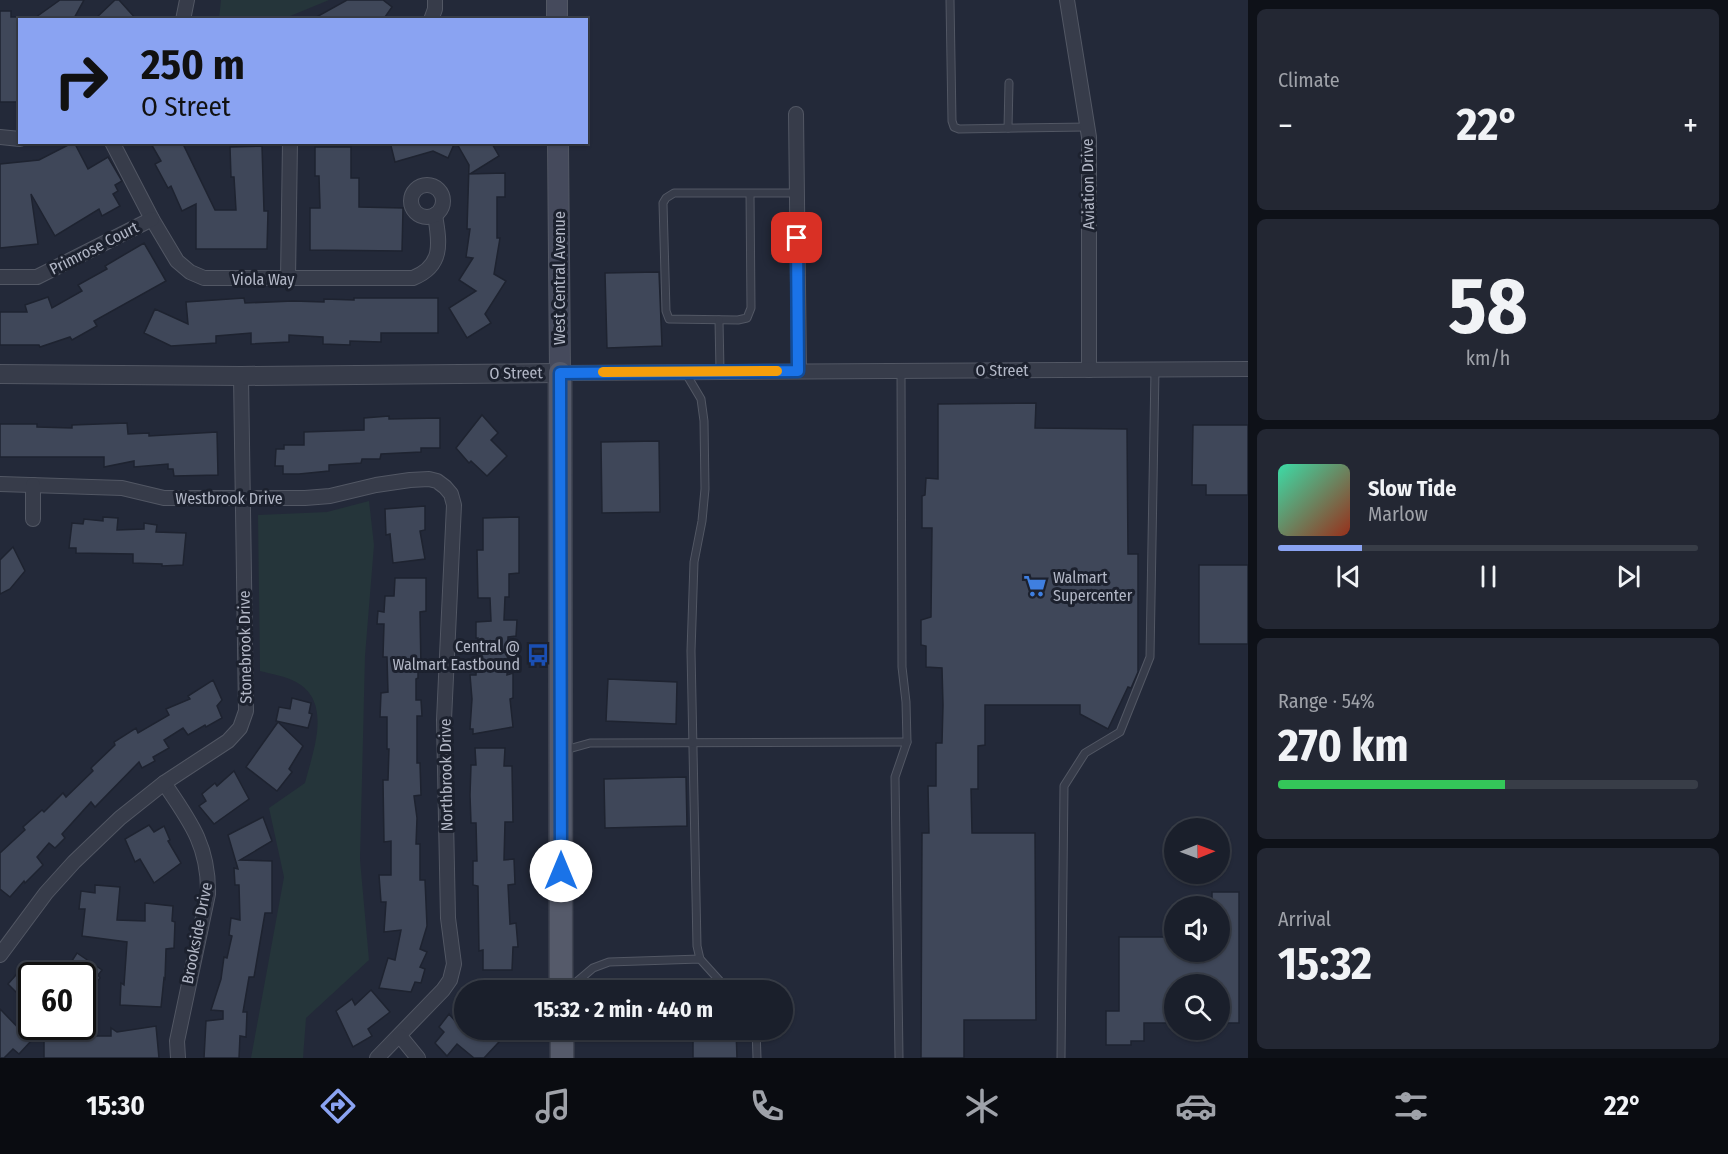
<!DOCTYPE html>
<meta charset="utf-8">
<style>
body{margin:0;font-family:"Fira Sans Condensed",sans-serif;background:#232733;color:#f1f3f6;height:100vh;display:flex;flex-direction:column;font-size:22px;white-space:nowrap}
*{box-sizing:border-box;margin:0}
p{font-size:20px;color:#9fa2a9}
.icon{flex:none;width:33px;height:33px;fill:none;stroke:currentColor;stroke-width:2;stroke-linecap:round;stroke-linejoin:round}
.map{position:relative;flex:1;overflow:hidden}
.sheet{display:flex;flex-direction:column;gap:9px;padding:9px;background:#0e1118;width:480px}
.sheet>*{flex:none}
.banner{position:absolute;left:18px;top:18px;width:570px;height:126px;border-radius:0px;box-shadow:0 2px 4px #0004,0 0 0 2px #383d47;background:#8aa3f2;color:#111;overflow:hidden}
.needle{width:39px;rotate:89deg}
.tools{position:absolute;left:1164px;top:818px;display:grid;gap:12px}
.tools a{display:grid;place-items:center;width:66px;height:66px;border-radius:50%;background:#1a1f2b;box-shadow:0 2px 4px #0004,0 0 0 2px #383d47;font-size:30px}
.speed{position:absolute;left:18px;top:962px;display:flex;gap:12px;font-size:30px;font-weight:700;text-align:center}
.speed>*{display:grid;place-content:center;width:78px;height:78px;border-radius:50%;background:#1a1f2b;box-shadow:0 2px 4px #0004,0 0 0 2px #383d47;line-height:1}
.speed .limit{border:3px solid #111;border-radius:9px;background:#fff;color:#111}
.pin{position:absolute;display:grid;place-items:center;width:51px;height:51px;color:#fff;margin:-26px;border-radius:12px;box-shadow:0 3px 9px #0006}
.me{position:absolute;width:66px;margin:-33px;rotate:0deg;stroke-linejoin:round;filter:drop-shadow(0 0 4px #0008)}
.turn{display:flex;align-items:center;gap:21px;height:126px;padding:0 24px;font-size:27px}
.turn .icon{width:78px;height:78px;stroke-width:2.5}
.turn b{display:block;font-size:42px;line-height:51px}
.big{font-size:45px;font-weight:700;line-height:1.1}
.sheet .widget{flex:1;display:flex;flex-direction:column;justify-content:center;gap:9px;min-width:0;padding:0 21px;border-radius:9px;background:#232733}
.sheet .dial{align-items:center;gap:0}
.dial b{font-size:78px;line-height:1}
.song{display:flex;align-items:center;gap:18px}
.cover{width:72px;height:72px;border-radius:9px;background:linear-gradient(135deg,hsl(160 70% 55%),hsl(10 70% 35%))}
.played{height:6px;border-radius:3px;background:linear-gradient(90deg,#8aa3f2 20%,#383d47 20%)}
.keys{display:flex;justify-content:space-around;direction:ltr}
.heat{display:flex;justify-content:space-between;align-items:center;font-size:33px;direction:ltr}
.charge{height:9px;border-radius:4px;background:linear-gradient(90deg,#34c759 54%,#383d47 0)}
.trip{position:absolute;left:454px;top:980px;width:339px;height:60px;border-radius:30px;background:#1a1f2b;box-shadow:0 2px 4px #0004,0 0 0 2px #383d47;font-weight:700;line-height:60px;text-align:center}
.tabs{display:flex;height:96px;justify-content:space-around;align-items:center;background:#0a0c11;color:#9fa2a9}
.tabs .icon{width:42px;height:42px}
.tabs .active{color:#8aa3f2}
.tabs b{font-size:27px;color:#f1f3f6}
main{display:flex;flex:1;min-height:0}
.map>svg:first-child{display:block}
</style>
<main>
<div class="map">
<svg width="1248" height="1058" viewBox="0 0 1248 1058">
<rect width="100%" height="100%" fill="#232939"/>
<g fill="#25353a">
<polygon points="221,0 329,0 283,19 219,19"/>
<path d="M369,501L374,545L365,656L360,860L369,960L306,1018L303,1058H251L284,877L269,808L305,783C313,751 333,702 296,682C286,676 271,674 260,671L258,515L327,512Z"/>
</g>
<g fill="#3f4759" stroke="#1e2330" stroke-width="1.5">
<polygon points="60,0 84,0 73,20 32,20"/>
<polygon points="115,0 119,0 137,20 94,20"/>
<polygon points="347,0 383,0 392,7 383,20 311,20"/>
<polygon points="0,11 11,11 11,17 20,17 20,102 0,102"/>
<polygon points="74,142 88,169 108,157 122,181 115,185 118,191 113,194 120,206 102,216 99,209 55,236 31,194 38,244 0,248 0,164 39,160"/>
<polygon points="150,142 182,142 215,210 236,210 234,177 231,177 230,147 262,146 264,211 268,211 267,249 196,249 196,204 182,211 171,186 168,188 155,164 161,161"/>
<polygon points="390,142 455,142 448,158 433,151 395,162"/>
<polygon points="456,142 491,142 499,156 470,174 505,173 505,197 497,197 497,238 500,238 494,274 506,281 485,314 491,323 467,338 449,308 476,291 459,280 473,258 466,257 470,229 467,229 469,165"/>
<polygon points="315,147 351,147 351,178 359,178 359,207 403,208 402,251 310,250 310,208 320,208 319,176 315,176"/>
<polygon points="144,243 166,281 94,321 97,326 72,340 70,337 40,347 39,345 0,345 0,312 27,312 25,305 48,297 52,308 82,291 78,285 107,269 105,266"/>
<polygon points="659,272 662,346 607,348 605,273"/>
<polygon points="244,298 245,303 293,301 324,302 324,299 354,300 354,298 438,298 438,333 381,333 381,342 350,341 350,345 323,344 323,337 289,335 289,342 251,344 251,333 216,336 216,343 171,346 144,333 155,309 188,324 186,302"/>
<polygon points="1036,403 1035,428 1127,429 1128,554 1138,554 1138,672 1131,688 1128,687 1108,729 1080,714 1080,705 985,705 985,745 978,746 978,789 971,789 972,833 1035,833 1036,1020 964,1020 964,1058 921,1058 922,833 929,833 928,786 936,786 936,743 942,743 943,705 942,668 926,667 926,646 921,645 921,620 931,617 932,528 922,528 922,496 925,495 926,478 938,479 938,404"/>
<polygon points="482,415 498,433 491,440 507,456 487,476 471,461 469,463 456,448"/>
<polygon points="389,416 389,419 440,418 440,448 421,448 421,452 381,454 380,459 362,459 361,463 329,465 329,471 299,474 283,474 283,466 275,466 276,449 284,449 284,445 304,445 304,432 364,430 364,418"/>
<polygon points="127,423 128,434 149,433 149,436 217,432 218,475 174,476 173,469 168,469 168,464 134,467 134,461 104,467 104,457 0,457 0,424 37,424 37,427 72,428 72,425"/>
<polygon points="1193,425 1248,425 1248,495 1206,495 1206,485 1192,485"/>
<polygon points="659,441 660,512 602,513 601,442"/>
<polygon points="425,506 425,530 420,531 425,559 393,563 390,534 386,535 385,509"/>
<polygon points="103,517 118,518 117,530 144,529 144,523 157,525 156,532 186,533 183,565 162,566 162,564 133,563 133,554 76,553 76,548 69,548 72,523 83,524 84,519 103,521"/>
<polygon points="519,517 519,573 509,574 509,597 505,597 504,620 517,620 516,636 508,637 507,675 513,673 513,698 510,699 513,727 473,734 473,729 470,729 472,699 470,675 476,675 478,638 476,638 476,622 491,621 490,598 478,598 477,550 483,550 483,518"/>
<polygon points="13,547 25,571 10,589 0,594 0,560"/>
<rect x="1199" y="565" width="49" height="79"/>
<polygon points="395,578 426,578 426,611 420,612 421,669 418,671 418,678 416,679 416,700 421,700 422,716 417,716 417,763 420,763 421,795 414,796 417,818 416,844 420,844 420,880 425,880 427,926 420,949 427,952 420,967 425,969 421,983 415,982 411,992 379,988 388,958 395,960 401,930 384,932 386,902 381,902 379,875 391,875 391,841 384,842 383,780 388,780 389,749 387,749 387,717 380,717 381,693 388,692 387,657 383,657 384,624 377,624 378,611 384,612 385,596 394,596"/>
<polygon points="608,679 677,682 676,724 606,721"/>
<polygon points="213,680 222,700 217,706 222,718 206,727 205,725 188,735 183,728 164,740 169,748 153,757 155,761 142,768 139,762 95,807 91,802 62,834 65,838 55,848 49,843 37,857 43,865 25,883 24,881 10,897 0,889 0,853 25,830 23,827 42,810 44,812 63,793 66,797 93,771 91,768 115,745 114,742 136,728 138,733 169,715 166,709 190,699 188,696"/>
<polygon points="292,698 311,703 309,713 312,714 308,728 276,721 279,707 290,709"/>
<polygon points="278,722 303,746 289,769 292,772 277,791 246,767"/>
<polygon points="475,748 505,748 504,766 512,766 513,822 505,822 504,860 514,859 515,884 508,885 510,924 516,923 518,947 513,947 512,970 483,970 483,950 479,951 478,886 473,885 473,861 477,861 476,823 471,823 470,795 471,765 476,765"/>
<polygon points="234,771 249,799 214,824 199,806 206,801 202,794 215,783 217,786"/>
<polygon points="686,777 687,826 605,828 604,779"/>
<polygon points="263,817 272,841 240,860 272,861 272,913 265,913 254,977 249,977 243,1012 247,1012 246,1037 240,1036 239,1058 204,1058 206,1021 223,1019 223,1011 211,1010 221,979 224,957 227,958 232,936 229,935 231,918 240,920 239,885 235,885 234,868 238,869 228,835"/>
<polygon points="149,825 154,832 164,826 170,840 168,841 181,863 154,883 140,859 135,862 125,839"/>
<polygon points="95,885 120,887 117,920 145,921 145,903 173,906 172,921 175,922 174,948 166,949 165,979 164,978 161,1007 120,1005 121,983 124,985 127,942 82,936 85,909 79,909 81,891 95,893"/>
<polygon points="1212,892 1239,892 1239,1023 1220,1023 1220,984 1174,984 1174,1023 1144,1023 1144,1041 1131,1041 1131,1045 1106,1045 1106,1011 1119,1011 1119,937 1174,937 1174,951 1220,951 1220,906 1212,906"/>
<polygon points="77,953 102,970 98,975 100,978 92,987 82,983 82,975 71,975 66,970"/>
<polygon points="23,967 32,972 32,1008 8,984"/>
<polygon points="371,990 390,1012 368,1029 372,1036 353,1047 336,1011 352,999 355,1005"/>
<polygon points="0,1009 31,1041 19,1054 13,1049 4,1058 0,1058"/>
<polygon points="449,1014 456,1022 458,1020 472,1035 478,1029 511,1029 484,1058 474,1058 457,1044 447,1056 435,1043 444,1032 439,1027"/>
<polygon points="156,1026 159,1058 44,1058 44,1040 71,1040 71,1036 111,1036 111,1028 117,1032"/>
<polygon points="693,1029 736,1029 737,1058 693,1058"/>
</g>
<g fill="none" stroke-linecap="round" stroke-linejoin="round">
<g stroke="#525764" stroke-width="9">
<g id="service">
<polyline points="950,0 952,121 954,127 959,129 1087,127"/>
<polyline points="1008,128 1009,83"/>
<polyline points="750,193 751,308 747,318 738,320 669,319 666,311 663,203 666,198 674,193 797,193"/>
<polyline points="719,320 720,371"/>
<polyline points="685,372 701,399 704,421 705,489 702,521 694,562 691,651 697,946 700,959"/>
<polyline points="565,750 590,743 907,742"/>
<polyline points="567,990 593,968 609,962 700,959 728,990"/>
<polyline points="756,1029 757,1058"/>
<polyline points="899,1058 895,777 907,742 906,702 902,667 901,371"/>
<polyline points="1061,1058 1064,786 1085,753 1120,732 1150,657 1155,370"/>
</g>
</g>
<g stroke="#525764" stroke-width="16">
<g id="minor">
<polyline points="1067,0 1089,137 1089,370"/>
<polyline points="183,20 187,0"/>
<polyline points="431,20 435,9 435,0"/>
<polyline points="796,114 799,371"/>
<polyline points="0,137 20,139"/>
<path d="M112,142L152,219L177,261L190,272L204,278H413C443,266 440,244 435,215"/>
<circle cx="427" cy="201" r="16"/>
<polyline points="0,277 37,277 152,219"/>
<polyline points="288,279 290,142"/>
<polyline points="560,373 1248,369"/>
<polyline points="0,484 122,488 164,498 305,498 330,496 376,485 410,480 429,479 437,481 445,487 451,494 454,505 444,720 448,918 454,964 450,980 443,990 377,1058"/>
<polyline points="33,519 33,485"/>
<path d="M164,783C190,821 209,846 208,894L177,1041L178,1058"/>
<polyline points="0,955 46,893 74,862 120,818 164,783 228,741 240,728 246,711 241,376"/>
<polyline points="400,1036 418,1058"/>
</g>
</g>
<g stroke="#525764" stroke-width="20">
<polyline id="tertiary" points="0,374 241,376 560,373"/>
</g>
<g stroke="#525764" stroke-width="22">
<g id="secondary">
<polyline points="557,0 557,20"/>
<polyline points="558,142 560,373"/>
</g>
</g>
<g stroke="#404553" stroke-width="25">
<g id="primary">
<polyline points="560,373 561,990"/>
<polyline points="562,1029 562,1058"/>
</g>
</g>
<use href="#service" stroke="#373c4a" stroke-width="7"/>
<use href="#minor" stroke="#373c4a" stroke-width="14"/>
<use href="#tertiary" stroke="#373c4a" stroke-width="18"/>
<use href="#secondary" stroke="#454a5c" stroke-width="20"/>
<use href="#primary" stroke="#555a6a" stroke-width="22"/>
</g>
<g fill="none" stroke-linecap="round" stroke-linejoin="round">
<g stroke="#114b97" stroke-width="15">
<polyline id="route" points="561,871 560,373 798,371 797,238"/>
</g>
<use href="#route" stroke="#1a73e8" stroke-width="10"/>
<polyline stroke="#f59e0b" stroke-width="10" points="603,372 777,371"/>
</g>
<defs>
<g id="supermarket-bare" transform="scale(1.8)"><path d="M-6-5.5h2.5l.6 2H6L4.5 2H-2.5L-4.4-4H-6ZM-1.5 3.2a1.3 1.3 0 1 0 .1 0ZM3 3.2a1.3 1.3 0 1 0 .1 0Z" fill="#3f7fe0" stroke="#1c212e" stroke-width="2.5" paint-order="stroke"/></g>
<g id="bus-bare" transform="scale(1.8)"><path d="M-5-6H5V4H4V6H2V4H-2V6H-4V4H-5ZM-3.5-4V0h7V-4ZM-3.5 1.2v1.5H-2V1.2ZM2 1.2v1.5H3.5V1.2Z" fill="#1a4fb4" stroke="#1c212e" stroke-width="2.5" paint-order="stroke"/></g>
</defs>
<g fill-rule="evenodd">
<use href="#supermarket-bare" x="1035" y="586"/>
<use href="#bus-bare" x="538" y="655"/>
</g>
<g text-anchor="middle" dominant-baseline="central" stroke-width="6" stroke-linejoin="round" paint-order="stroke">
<g font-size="16" fill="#b2b7c6" stroke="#1c212e">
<text transform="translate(1088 184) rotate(-91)">Aviation Drive</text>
<text transform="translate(94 248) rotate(-27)">Primrose Court</text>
<text transform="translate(559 278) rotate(-90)">West Central Avenue</text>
<text x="263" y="279">Viola Way</text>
<text x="1002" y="370">O Street</text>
<text transform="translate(516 373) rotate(-1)">O Street</text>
<text x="229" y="498">Westbrook Drive</text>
<text transform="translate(245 647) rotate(-91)">Stonebrook Drive</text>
<text transform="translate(446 775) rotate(-91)">Northbrook Drive</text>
<text transform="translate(197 933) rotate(-79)">Brookside Drive</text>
</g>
<g font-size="16" fill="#b2b7c6" stroke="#1c212e" text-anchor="start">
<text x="1053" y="577">Walmart<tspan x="1053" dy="18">Supercenter</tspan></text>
<text x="520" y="646" text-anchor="end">Central @<tspan x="520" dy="18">Walmart Eastbound</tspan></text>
</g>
</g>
</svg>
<div class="tools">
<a><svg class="needle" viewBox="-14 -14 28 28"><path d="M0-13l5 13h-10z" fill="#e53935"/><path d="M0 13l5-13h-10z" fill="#9fa2a9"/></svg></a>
<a><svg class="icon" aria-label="sound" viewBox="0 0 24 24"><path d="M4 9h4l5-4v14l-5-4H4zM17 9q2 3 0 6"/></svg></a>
<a><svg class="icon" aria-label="search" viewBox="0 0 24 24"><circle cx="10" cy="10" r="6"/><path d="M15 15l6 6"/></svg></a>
</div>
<div class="speed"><div class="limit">60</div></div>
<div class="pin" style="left:797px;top:238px;background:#d93025"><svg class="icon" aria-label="arrive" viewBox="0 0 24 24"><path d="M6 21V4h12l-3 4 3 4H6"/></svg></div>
<svg class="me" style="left:561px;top:871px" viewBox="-20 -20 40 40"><circle r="19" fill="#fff"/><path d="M0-13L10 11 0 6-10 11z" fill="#1a73e8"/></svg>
<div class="trip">15:32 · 2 min · 440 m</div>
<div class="banner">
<div class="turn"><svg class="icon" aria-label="right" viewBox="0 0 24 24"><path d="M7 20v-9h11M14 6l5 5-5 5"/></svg><div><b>250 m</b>O Street</div></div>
</div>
</div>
<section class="sheet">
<div class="widget"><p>Climate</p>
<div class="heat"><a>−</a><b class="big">22°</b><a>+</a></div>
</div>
<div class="widget dial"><b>58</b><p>km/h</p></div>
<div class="widget">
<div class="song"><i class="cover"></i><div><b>Slow Tide</b><p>Marlow</p></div></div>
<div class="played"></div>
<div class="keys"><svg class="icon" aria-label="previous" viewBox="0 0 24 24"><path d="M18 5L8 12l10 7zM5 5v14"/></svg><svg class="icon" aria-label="pause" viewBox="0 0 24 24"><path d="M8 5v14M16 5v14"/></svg><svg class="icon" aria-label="next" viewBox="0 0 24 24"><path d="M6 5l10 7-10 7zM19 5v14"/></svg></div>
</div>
<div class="widget"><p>Range · 54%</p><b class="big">270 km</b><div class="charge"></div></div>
<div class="widget"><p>Arrival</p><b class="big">15:32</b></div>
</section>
</main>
<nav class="tabs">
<b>15:30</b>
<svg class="icon active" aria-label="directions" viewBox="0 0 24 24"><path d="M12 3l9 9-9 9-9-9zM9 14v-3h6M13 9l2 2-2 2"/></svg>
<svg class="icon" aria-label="music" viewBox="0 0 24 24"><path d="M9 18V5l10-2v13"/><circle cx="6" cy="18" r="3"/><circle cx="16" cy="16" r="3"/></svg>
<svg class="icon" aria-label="phone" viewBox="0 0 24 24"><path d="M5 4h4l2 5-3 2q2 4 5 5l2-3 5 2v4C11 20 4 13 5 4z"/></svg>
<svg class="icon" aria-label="climate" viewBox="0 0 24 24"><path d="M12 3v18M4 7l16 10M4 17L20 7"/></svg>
<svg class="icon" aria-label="car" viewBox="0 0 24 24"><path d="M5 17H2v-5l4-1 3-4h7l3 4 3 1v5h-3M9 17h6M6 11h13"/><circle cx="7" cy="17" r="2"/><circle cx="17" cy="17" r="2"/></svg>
<svg class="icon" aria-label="filters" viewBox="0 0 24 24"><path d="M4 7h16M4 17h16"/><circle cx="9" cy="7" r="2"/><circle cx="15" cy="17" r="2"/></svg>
<b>22°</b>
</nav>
